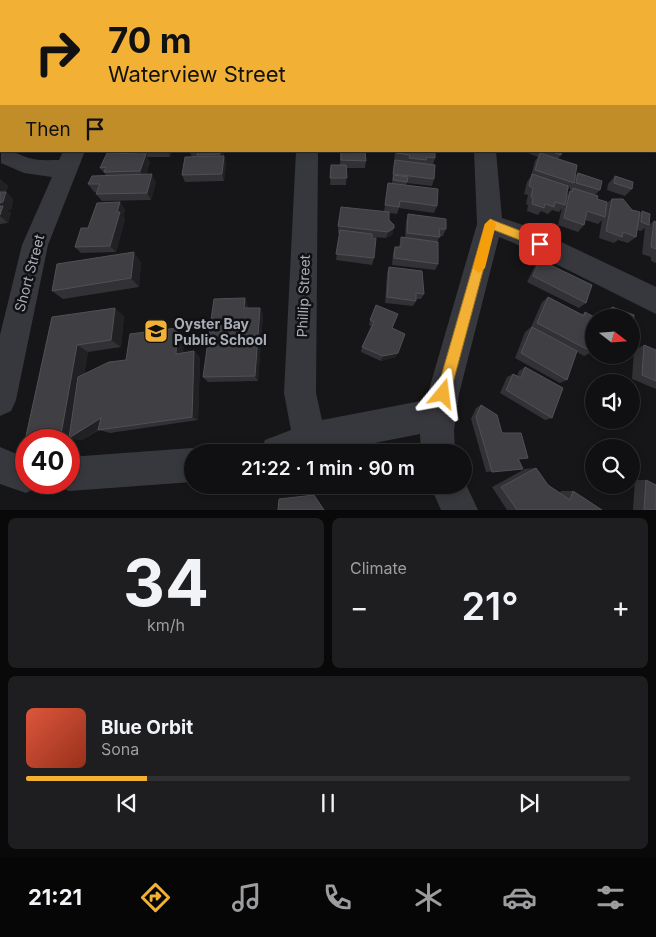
<!DOCTYPE html>
<meta charset="utf-8">
<style>
body{margin:0;font-family:Inter,sans-serif;background:#1e1e20;color:#f1f3f6;height:100vh;display:flex;flex-direction:column;font-size:19px;white-space:nowrap}
*{box-sizing:border-box;margin:0}
p{font-size:16px;color:#9c9d9f}
.icon{flex:none;width:28px;height:28px;fill:none;stroke:currentColor;stroke-width:2;stroke-linecap:round;stroke-linejoin:round}
.map{position:relative;height:510px;overflow:hidden}
.details{display:flex;flex-direction:column;gap:8px;padding:8px;background:#09090a;flex:1}
.details>*{flex:none}
.hud{position:absolute;left:0px;top:0px;width:656px;height:152px;box-shadow:0 2px 8px #0003,0 0 0 1px #303032;background:#f2b134;color:#111;overflow:hidden}
.needle{width:32px;rotate:107deg}
.buttons{position:absolute;left:585px;top:309px;display:grid;gap:10px}
.buttons a{display:grid;place-items:center;width:55px;height:55px;border-radius:50%;background:#101012;box-shadow:0 2px 8px #0003,0 0 0 1px #303032;font-size:25px}
.speed{position:absolute;left:15px;top:429px;display:flex;gap:10px;font-size:25px;font-weight:700;text-align:center}
.speed>*{display:grid;place-content:center;width:65px;height:65px;border-radius:50%;background:#101012;box-shadow:0 2px 8px #0003,0 0 0 1px #303032;line-height:1}
.speed .limit{border:8px solid #d22;background:#fff;color:#111}
.pin{position:absolute;display:grid;place-items:center;width:42px;height:42px;color:#fff;margin:-21px;border-radius:10px;box-shadow:0 2px 8px #0006}
.me{position:absolute;width:55px;margin:-28px;rotate:16deg;stroke-linejoin:round;filter:drop-shadow(0 0 4px #0008)}
.turn{display:flex;align-items:center;gap:18px;height:105px;padding:0 25px;font-size:22px}
.turn .icon{width:65px;height:65px;stroke-width:2.5}
.turn b{display:block;font-size:35px;line-height:42px}
.then{display:flex;align-items:center;height:48px;padding:0 25px;background:#0003;gap:10px;font-size:19px}
.big{font-size:38px;font-weight:600;line-height:1.1}
.details .card{flex:1;display:flex;flex-direction:column;justify-content:center;gap:8px;min-width:0;padding:0 18px;border-radius:8px;background:#1e1e20}
.details .dial{align-items:center;gap:0}
.dial b{font-size:65px;line-height:1}
.song{display:flex;align-items:center;gap:15px}
.cover{width:60px;height:60px;border-radius:8px;background:linear-gradient(135deg,hsl(10 70% 55%),hsl(10 70% 35%))}
.played{height:5px;border-radius:2px;background:linear-gradient(90deg,#f2b134 20%,#303032 20%)}
.keys{display:flex;justify-content:space-around;direction:ltr}
.heat{display:flex;justify-content:space-between;align-items:center;font-size:28px;direction:ltr}
.details .tiles{flex:1;display:grid;gap:8px;grid-template-columns:1fr 1fr}
.card:last-child{grid-column:span 2}
.trip{position:absolute;left:184px;top:444px;width:288px;height:50px;border-radius:25px;background:#101012;box-shadow:0 2px 8px #0003,0 0 0 1px #303032;font-weight:600;line-height:50px;text-align:center}
.tab-bar{display:flex;height:80px;justify-content:space-around;align-items:center;background:#060607;color:#9c9d9f}
.tab-bar .icon{width:35px;height:35px}
.tab-bar .selected{color:#f2b134}
.tab-bar b{font-size:22px;color:#f1f3f6}
.map>svg:first-child{display:block}
</style>
<div class="map">
<svg width="656" height="510" viewBox="0 0 656 510">
<rect width="100%" height="100%" fill="#161618"/>
<g fill="none" stroke-linecap="round" stroke-linejoin="round">
<g fill="#37383d" fill-rule="evenodd">
<rect x="120" y="0" width="16" height="1"/>
<polygon points="309,0 325,0 326,1 310,1"/>
<rect x="469" y="0" width="16" height="1"/>
<path d="M1,143V151C16,151 16,154 29,158C39,161 49,160 59,160L63,151H85L48,245L16,400L11,411L0,416V335L22,245L52,177L24,173L1,163Z"/>
<polygon points="296,151 318,151 316,393 322,420 426,400 477,224 474,151 496,151 502,218 532,228 656,287 656,314 514,243 499,237 459,394 454,430 455,452 421,452 420,434 329,452 260,452 265,440 291,430 284,393"/>
<polygon points="0,447 26,458 26,482 40,482 38,487 26,493 0,484"/>
<polygon points="192,448 204,452 192,452 192,482 69,491 57,486 55,482 69,482 69,457"/>
<polygon points="462,476 478,510 441,510 430,485 462,485"/>
</g>
</g>
<g fill="#323236" fill-rule="evenodd">
<rect x="242" y="0" width="35" height="1"/>
<rect x="339" y="0" width="26" height="1"/>
<polygon points="429,0 456,0 456,1 428,1"/>
<polygon points="505,0 533,0 532,1 505,1"/>
<polygon points="571,0 592,0 591,1 571,1"/>
<polygon points="656,117 656,136 655,135 655,118"/>
<path d="M114,151H172L170,157H147L150,162L146,174L156,182L151,200L102,201L96,194L97,192H94L88,184L106,175L100,168L115,153ZM118,153H141L142,154Z"/>
<polygon points="189,151 224,151 224,156 226,164 224,181 185,182 182,175 192,157"/>
<polygon points="340,151 366,161 365,168 347,168 346,185 330,185 331,165 340,165"/>
<polygon points="395,151 435,151 435,158 433,164 434,179 432,186 407,183 406,185 437,206 434,213 399,208 397,214 389,213 389,220 394,228 392,235 386,238 372,237 374,258 372,265 336,260 340,233 338,233 338,226 384,212 388,183 392,183"/>
<path d="M523,151H562L561,155L558,159L575,176L578,173L600,190L595,195L597,199L607,203L612,199L640,214L642,211L649,225L641,231L637,230L636,237L628,243L618,240L614,243L599,238L602,220L598,224L585,220L584,225L578,232L558,225L562,208L559,212L552,210L548,214L541,211L538,215L527,211L528,205L526,204L528,195L524,194L527,182L531,176L535,161L538,157ZM570,187V190L571,191H570L567,195L568,190Z"/>
<polygon points="615,176 632,189 625,196 607,190 608,184"/>
<polygon points="0,179 8,186 6,192 13,199 11,210 7,210 11,213 8,223 0,224"/>
<polygon points="120,202 125,210 123,216 125,219 116,252 81,253 75,247"/>
<polygon points="408,214 446,229 443,236 440,236 437,242 438,264 435,270 392,265 393,253 395,247 399,247 401,237 405,238 406,221"/>
<polygon points="654,221 656,222 656,263 651,261 651,257 642,254 645,228"/>
<polygon points="540,260 586,303 579,308 527,282 535,266"/>
<polygon points="141,262 139,287 63,299 52,291"/>
<polygon points="389,267 424,294 421,299 416,299 416,301 413,306 385,303 387,273"/>
<polygon points="548,297 582,314 585,312 592,352 584,356 577,352 567,380 560,383 515,358 525,332 531,327 542,302"/>
<polygon points="245,298 248,308 260,308 263,315 258,381 208,382 203,377"/>
<polygon points="612,307 634,315 633,332 631,333 631,318 603,318 604,313"/>
<polygon points="124,316 121,347 88,352 84,374 126,360 184,335 183,353 194,351 200,358 198,420 110,433 99,430 82,440 74,439 72,447 69,447 69,440 26,440 26,451 23,450 52,317"/>
<polygon points="370,320 392,328 396,357 381,361 361,352 362,347 371,326 369,325"/>
<polygon points="644,345 656,350 656,389 632,379 634,350"/>
<polygon points="525,367 552,418 545,420 500,393 507,377 513,374 517,376 519,371"/>
<polygon points="481,405 502,433 528,458 519,459 523,469 486,472 471,419 476,408"/>
<polygon points="536,468 548,485 560,493 561,491 573,491 602,510 507,510 492,487 525,469"/>
<polygon points="635,480 646,480 656,510 633,510"/>
</g>
<g fill="#212124">
<polygon points="22,0 29,0 28,1 21,1"/>
<polygon points="168,151 172,151 170,157"/>
<polygon points="221,151 224,151 223,162 220,154"/>
<polygon points="146,154 150,162 145,179 140,171"/>
<polygon points="224,156 226,164 224,181 222,174"/>
<polygon points="152,174 156,182 151,200 147,193"/>
<polygon points="0,179 8,186 6,192 13,199 11,210 7,210 11,213 8,223 0,216"/>
<polygon points="120,202 125,210 123,216 125,219 116,252 110,246 117,212"/>
<polygon points="394,228 392,235 386,238 388,232"/>
<polygon points="134,252 141,262 139,287 131,278"/>
<polygon points="245,298 248,306 247,316 244,308"/>
<polygon points="115,308 124,316 121,347 111,340"/>
<polygon points="260,308 263,315 258,381 255,376"/>
<polygon points="177,328 184,335 183,360 176,354"/>
<polygon points="77,345 88,352 74,434 101,418 111,421 82,440 74,439 72,447 69,446 69,440 60,440"/>
<polygon points="194,351 200,358 198,420 192,417"/>
<polygon points="398,353 396,357 381,361 383,356"/>
</g>
<g fill="#3f3f44" stroke="#4f5156">
<polygon points="8,0 22,0 21,1 7,1"/>
<polygon points="80,0 88,0 87,1 68,1"/>
<rect x="149" y="0" width="35" height="1"/>
<rect x="224" y="0" width="12" height="1"/>
<polygon points="340,0 361,0 361,1 346,1 345,0"/>
<polygon points="198,151 221,151 220,154 197,155"/>
<polygon points="341,151 365,151 366,161 341,160"/>
<polygon points="396,151 435,151 435,158 427,157 426,160 409,158 410,155 396,153"/>
<polygon points="550,151 562,151 561,155"/>
<polygon points="107,153 146,154 140,171 104,172 106,167 100,168"/>
<polygon points="540,153 577,165 574,183 535,170"/>
<polygon points="224,156 222,174 182,175 185,157"/>
<polygon points="395,160 435,165 434,179 393,174"/>
<polygon points="331,165 346,165 347,178 330,178"/>
<polygon points="578,173 602,181 600,190 576,183"/>
<polygon points="152,174 147,193 96,194 100,184 88,184 92,176"/>
<polygon points="532,174 568,186 565,205 555,202 554,207 545,204 544,208 532,204 533,198 531,197 533,188 529,186"/>
<polygon points="394,175 408,177 407,182 393,180"/>
<polygon points="615,176 633,182 632,189 614,183"/>
<polygon points="388,183 438,189 437,206 400,201 399,207 385,205"/>
<polygon points="573,188 598,196 597,199 607,202 605,217 587,211 584,225 564,218 570,191 572,192"/>
<polygon points="0,192 6,192 3,202 0,203"/>
<polygon points="612,199 623,199 632,210 640,212 636,237 623,232 622,237 606,231"/>
<polygon points="120,202 117,212 120,212 110,246 75,247 81,228 88,228 97,203"/>
<polygon points="0,206 3,206 0,215"/>
<polygon points="341,207 389,212 389,220 394,225 394,228 388,232 338,226"/>
<polygon points="642,211 650,214 649,225 641,222"/>
<polygon points="408,214 446,219 446,229 439,229 440,237 407,233"/>
<polygon points="654,221 656,222 656,249 651,247"/>
<polygon points="340,230 372,234 372,238 376,238 374,258 336,254"/>
<polygon points="401,237 438,242 438,264 394,258 395,247 401,247"/>
<polygon points="134,252 131,278 52,291 57,264"/>
<polygon points="540,260 592,285 586,303 533,276"/>
<polygon points="389,267 422,271 424,294 416,293 416,301 387,297"/>
<polygon points="548,297 584,316 585,312 596,318 594,318 594,347 592,352 537,323"/>
<polygon points="245,298 244,308 260,308 255,376 203,377 214,299"/>
<polygon points="376,305 398,314 392,328 405,334 398,353 383,356 362,347 374,322 370,320"/>
<polygon points="612,307 634,315 633,332 631,332 631,318 611,318"/>
<polygon points="115,308 111,340 77,345 60,440 26,440 26,450 23,450 52,317"/>
<polygon points="532,327 577,351 567,380 521,353"/>
<polygon points="177,328 176,354 194,351 192,417 98,430 101,418 69,438 78,377 109,362 126,360 130,334"/>
<polygon points="644,345 656,350 656,381 642,375"/>
<polygon points="525,367 563,388 552,418 506,390 513,374 521,378"/>
<polygon points="481,405 497,415 502,433 521,433 528,458 518,459 523,469 492,472 476,417"/>
<polygon points="536,468 548,485 570,500 573,491 602,510 517,510 501,487"/>
<polygon points="646,480 656,485 656,510 644,510"/>
<polygon points="314,495 324,510 278,510 279,499"/>
</g>
<polygon fill="#f2b134" stroke="#9d7322" points="490,219 544,240 545,244 540,248 494,230 450,394 448,399 443,401 438,399 436,394 485,224"/>
<polygon fill="#f59e0b" points="491,219 496,224 485,268 479,273 473,268 485,224"/>
<defs>
<g id="school-square" transform="scale(1.25)"><rect x="-9" y="-9" width="18" height="18" rx="4" fill="#f2b134" stroke="#111113"/><path d="M0-5L7-2L0 1L-7-2ZM-4 1L0 2.5L4 1V4Q0 6-4 4Z" fill="#111"/></g>
</defs>
<g fill-rule="evenodd">
<use href="#school-square" x="156" y="331"/>
</g>
<g text-anchor="middle" dominant-baseline="central" stroke-width="5" stroke-linejoin="round" paint-order="stroke">
<g font-size="14" fill="#a8adb8" stroke="#111113">
<text transform="translate(29 273) rotate(-75)">Short Street</text>
<text transform="translate(303 296) rotate(-88)">Phillip Street</text>
</g>
<g font-size="14" font-weight="bold" fill="#a8adb8" stroke="#111113" text-anchor="start">
<text x="174" y="323">Oyster Bay<tspan x="174" dy="16">Public School</tspan></text>
</g>
</g>
</svg>
<div class="buttons">
<a><svg class="needle" viewBox="-14 -14 28 28"><path d="M0-13l5 13h-10z" fill="#e53935"/><path d="M0 13l5-13h-10z" fill="#9c9d9f"/></svg></a>
<a><svg class="icon" aria-label="sound" viewBox="0 0 24 24"><path d="M4 9h4l5-4v14l-5-4H4zM17 9q2 3 0 6"/></svg></a>
<a><svg class="icon" aria-label="search" viewBox="0 0 24 24"><circle cx="10" cy="10" r="6"/><path d="M15 15l6 6"/></svg></a>
</div>
<div class="speed"><div class="limit">40</div></div>
<div class="pin" style="left:540px;top:244px;background:#d93025"><svg class="icon" aria-label="arrive" viewBox="0 0 24 24"><path d="M6 21V4h12l-3 4 3 4H6"/></svg></div>
<svg class="me" style="left:443px;top:394px" viewBox="-20 -20 40 40"><path d="M0-17L14 15 0 8-14 15z" fill="#f2b134" stroke="#fff" stroke-width="4"/></svg>
<div class="trip">21:22 · 1 min · 90 m</div>
<div class="hud">
<div class="turn"><svg class="icon" aria-label="right" viewBox="0 0 24 24"><path d="M7 20v-9h11M14 6l5 5-5 5"/></svg><div><b>70 m</b>Waterview Street</div></div>
<div class="then">Then<svg class="icon" aria-label="arrive" viewBox="0 0 24 24"><path d="M6 21V4h12l-3 4 3 4H6"/></svg></div>
</div>
</div>
<section class="details">
<div class="tiles">
<div class="card dial"><b>34</b><p>km/h</p></div>
<div class="card"><p>Climate</p>
<div class="heat"><a>−</a><b class="big">21°</b><a>+</a></div>
</div>
<div class="card">
<div class="song"><i class="cover"></i><div><b>Blue Orbit</b><p>Sona</p></div></div>
<div class="played"></div>
<div class="keys"><svg class="icon" aria-label="previous" viewBox="0 0 24 24"><path d="M18 5L8 12l10 7zM5 5v14"/></svg><svg class="icon" aria-label="pause" viewBox="0 0 24 24"><path d="M8 5v14M16 5v14"/></svg><svg class="icon" aria-label="next" viewBox="0 0 24 24"><path d="M6 5l10 7-10 7zM19 5v14"/></svg></div>
</div>
</div>
</section>
<nav class="tab-bar">
<b>21:21</b>
<svg class="icon selected" aria-label="directions" viewBox="0 0 24 24"><path d="M12 3l9 9-9 9-9-9zM9 14v-3h6M13 9l2 2-2 2"/></svg>
<svg class="icon" aria-label="music" viewBox="0 0 24 24"><path d="M9 18V5l10-2v13"/><circle cx="6" cy="18" r="3"/><circle cx="16" cy="16" r="3"/></svg>
<svg class="icon" aria-label="phone" viewBox="0 0 24 24"><path d="M5 4h4l2 5-3 2q2 4 5 5l2-3 5 2v4C11 20 4 13 5 4z"/></svg>
<svg class="icon" aria-label="climate" viewBox="0 0 24 24"><path d="M12 3v18M4 7l16 10M4 17L20 7"/></svg>
<svg class="icon" aria-label="car" viewBox="0 0 24 24"><path d="M5 17H2v-5l4-1 3-4h7l3 4 3 1v5h-3M9 17h6M6 11h13"/><circle cx="7" cy="17" r="2"/><circle cx="17" cy="17" r="2"/></svg>
<svg class="icon" aria-label="filters" viewBox="0 0 24 24"><path d="M4 7h16M4 17h16"/><circle cx="9" cy="7" r="2"/><circle cx="15" cy="17" r="2"/></svg>
</nav>
